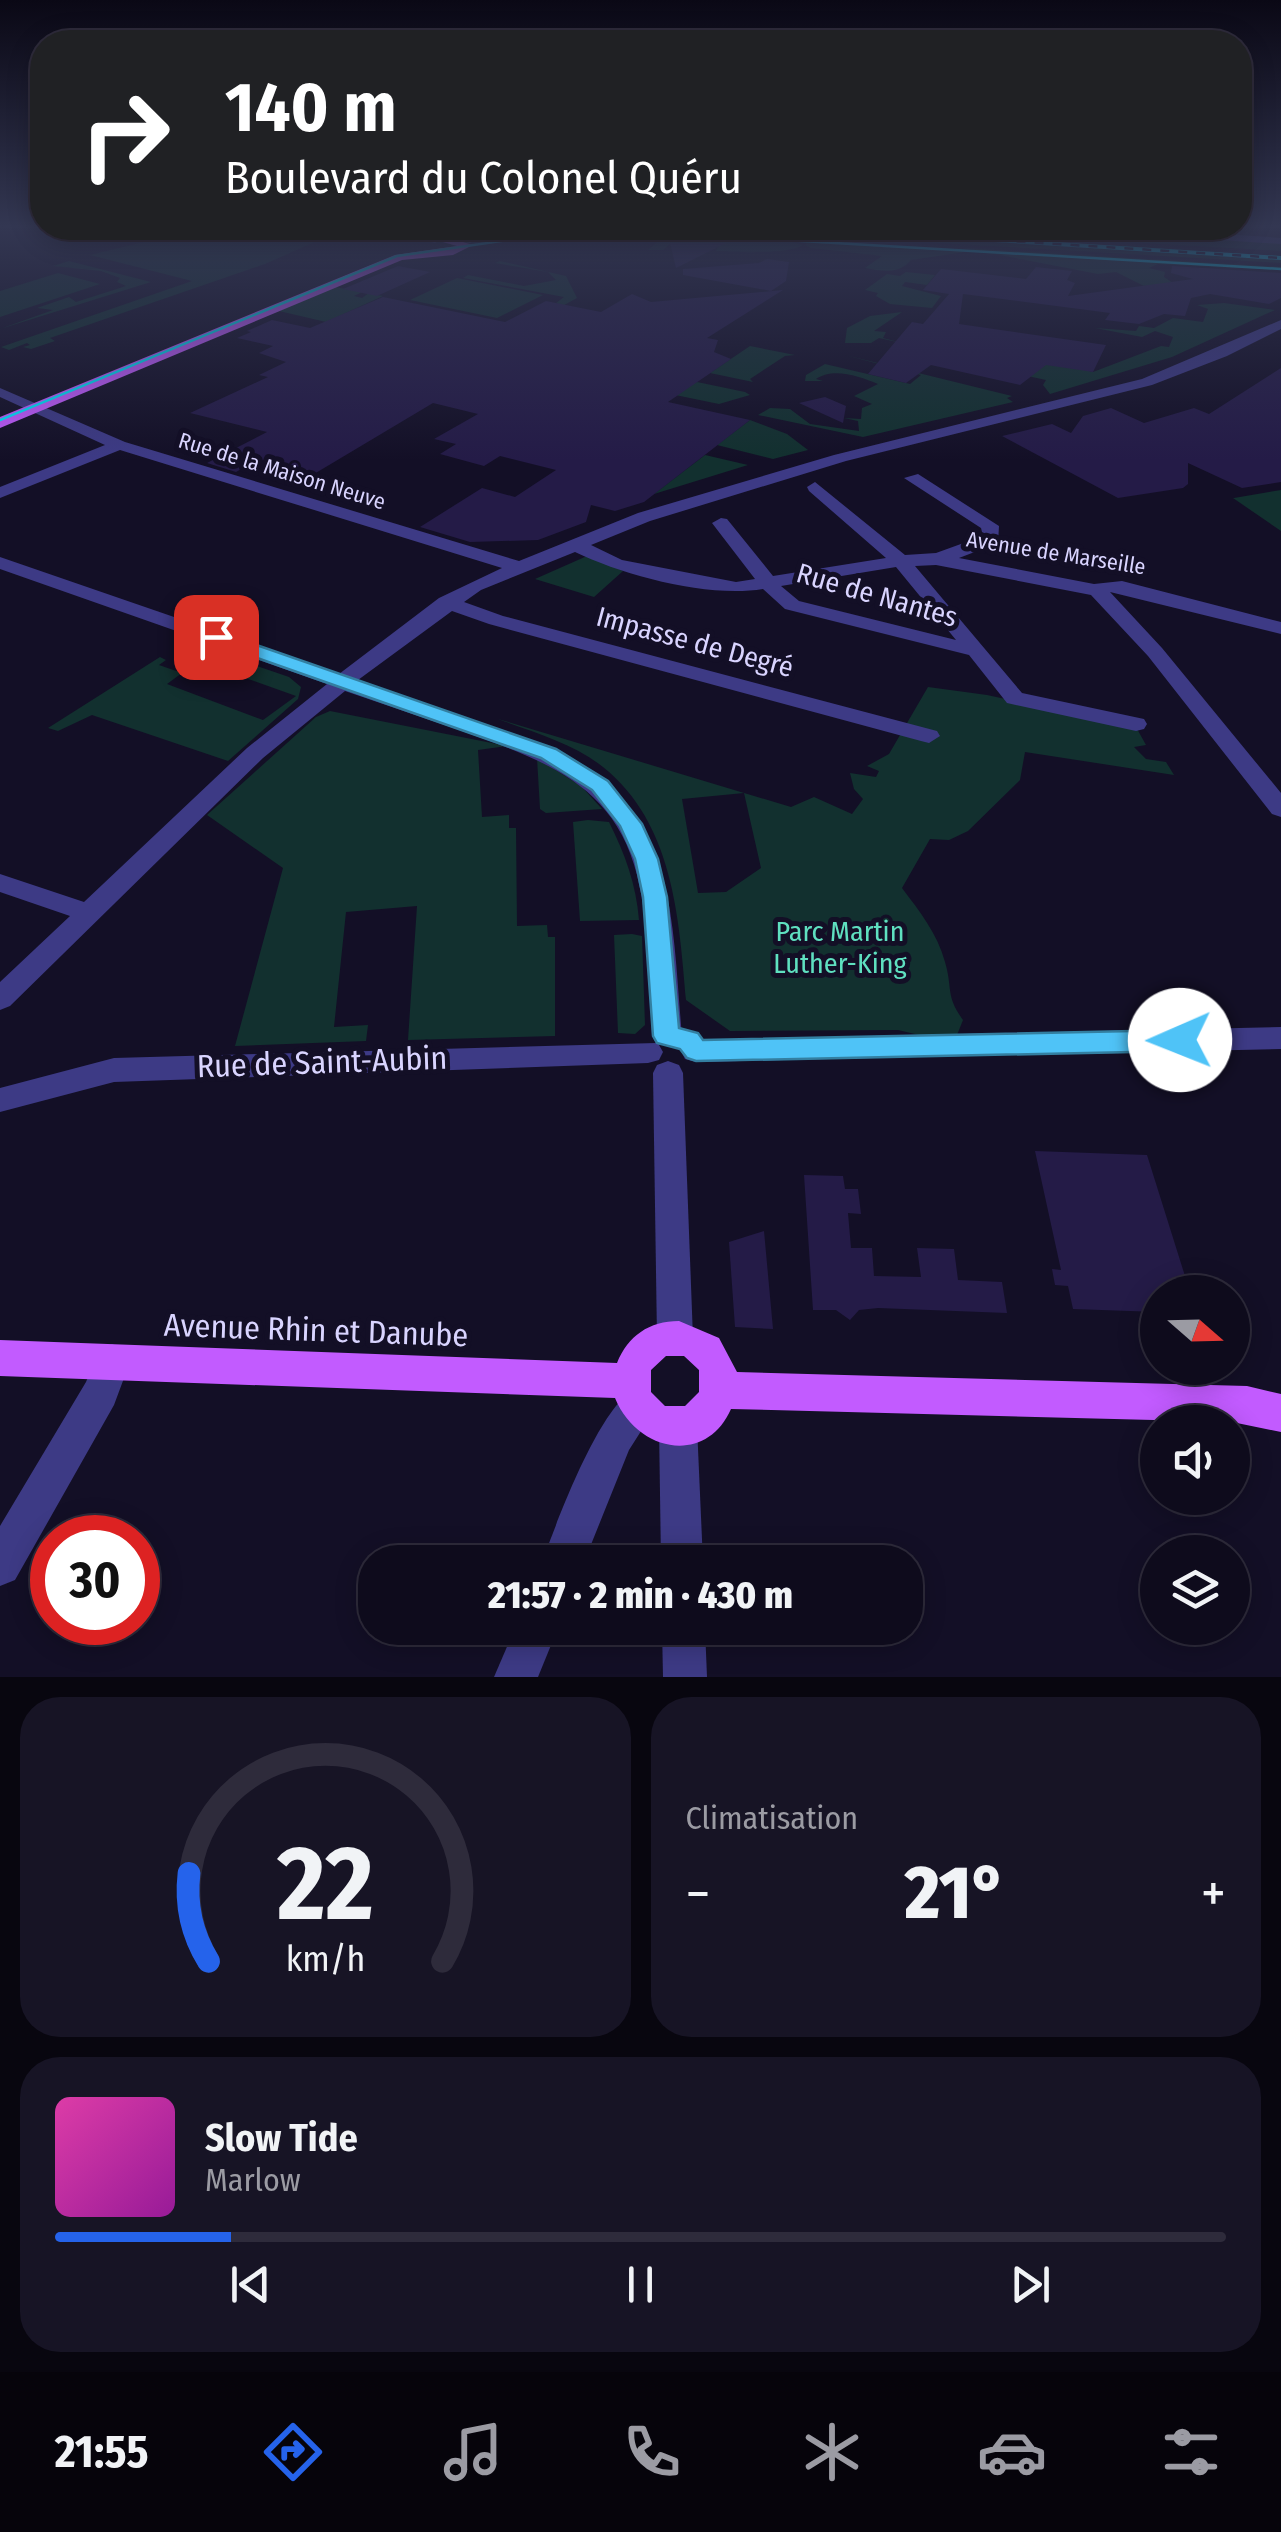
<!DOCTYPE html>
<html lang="fr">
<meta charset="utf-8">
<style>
body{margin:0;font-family:"Fira Sans Condensed",sans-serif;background:#171425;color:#f1f3f6;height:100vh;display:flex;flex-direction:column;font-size:38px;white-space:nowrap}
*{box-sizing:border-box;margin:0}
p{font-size:32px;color:#9b9ba3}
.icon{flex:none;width:55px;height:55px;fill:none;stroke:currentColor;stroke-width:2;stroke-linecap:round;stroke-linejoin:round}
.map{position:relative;height:1677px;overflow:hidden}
.drawer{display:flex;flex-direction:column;gap:20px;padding:20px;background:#08060f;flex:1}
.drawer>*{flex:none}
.guide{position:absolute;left:30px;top:30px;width:1222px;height:210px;border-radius:40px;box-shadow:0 5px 25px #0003,0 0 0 2px #2e2b3b;background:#202124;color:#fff;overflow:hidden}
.needle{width:65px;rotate:110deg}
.controls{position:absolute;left:1140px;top:1275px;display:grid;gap:20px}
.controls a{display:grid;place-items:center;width:110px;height:110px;border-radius:50%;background:#0e0b1c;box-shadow:0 5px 25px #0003,0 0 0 2px #2e2b3b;font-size:50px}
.speed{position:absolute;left:30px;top:1515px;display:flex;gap:20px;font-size:50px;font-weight:700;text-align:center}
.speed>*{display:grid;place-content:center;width:130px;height:130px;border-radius:50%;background:#0e0b1c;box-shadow:0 5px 25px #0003,0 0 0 2px #2e2b3b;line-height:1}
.speed .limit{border:15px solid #d22;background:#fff;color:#111}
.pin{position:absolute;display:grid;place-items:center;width:85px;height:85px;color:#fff;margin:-42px;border-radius:20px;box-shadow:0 5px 15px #0006}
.me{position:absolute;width:110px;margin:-55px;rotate:269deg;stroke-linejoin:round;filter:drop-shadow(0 0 8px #0008)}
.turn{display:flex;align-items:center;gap:35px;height:210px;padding:0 30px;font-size:45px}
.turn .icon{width:130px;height:130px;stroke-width:2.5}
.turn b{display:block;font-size:70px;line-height:85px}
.big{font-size:75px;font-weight:800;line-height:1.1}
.drawer .widget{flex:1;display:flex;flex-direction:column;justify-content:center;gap:15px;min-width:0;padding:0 35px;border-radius:40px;background:#171425}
.drawer .dial{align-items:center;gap:0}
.dial svg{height:260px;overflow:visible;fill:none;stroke:#2e2b3b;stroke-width:7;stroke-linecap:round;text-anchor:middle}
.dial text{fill:#f1f3f6;stroke:none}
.song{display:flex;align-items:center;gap:30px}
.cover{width:120px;height:120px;border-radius:15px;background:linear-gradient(135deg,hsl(320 70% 55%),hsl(300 70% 35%))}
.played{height:10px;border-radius:5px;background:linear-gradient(90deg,#2563eb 15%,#2e2b3b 15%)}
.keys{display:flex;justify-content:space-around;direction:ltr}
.heat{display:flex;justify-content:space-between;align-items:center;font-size:55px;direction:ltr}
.drawer .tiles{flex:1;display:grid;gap:20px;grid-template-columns:1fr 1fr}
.widget:last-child{grid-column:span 2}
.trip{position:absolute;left:358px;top:1545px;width:565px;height:100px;border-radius:40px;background:#0e0b1c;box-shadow:0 5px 25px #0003,0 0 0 2px #2e2b3b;font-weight:800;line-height:100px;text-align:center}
.tab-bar{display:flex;height:160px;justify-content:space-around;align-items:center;background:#06040b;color:#9b9ba3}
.tab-bar .icon{width:70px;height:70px}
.tab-bar .on{color:#2563eb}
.tab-bar b{font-size:45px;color:#f1f3f6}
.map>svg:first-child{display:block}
</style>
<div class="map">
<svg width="1281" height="1677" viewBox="0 0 1281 1677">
<rect width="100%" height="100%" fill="#130f26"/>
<g fill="#12302f" fill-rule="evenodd">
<polygon points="179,228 346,228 265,264 50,338 55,341 31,349 23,347 30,345 27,343 9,350 1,347 192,281 90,255 148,241 142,239"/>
<polygon points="893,228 989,228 1142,237 1141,229 1161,236 1281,243 1281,251"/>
<polygon points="779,229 1281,260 1281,263 771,233"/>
<path d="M678,232L792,242L803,245C786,255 738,252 716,251L720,243H671L663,250H648L662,238Z"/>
<path d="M808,242L953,250L965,252L911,260C899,275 882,271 865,268L882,256L811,248L805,245Z"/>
<polygon points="963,248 1281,267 1281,270 1158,264 1149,268 1165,272 1164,277 1173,283 1144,286 1116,272 1098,274"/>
<polygon points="69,261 151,282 0,329 53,310 37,308 69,297 76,302 126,286 117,282 120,278 101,271 53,266"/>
<polygon points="500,261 566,276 577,298 537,320 560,305 556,303 564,297 463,278 468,275 524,286 556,280 548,272 495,263"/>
<polygon points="906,272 935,275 927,285 905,282 902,286 941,296 932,308 890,304 876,296 878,293 865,290 887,274 900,276"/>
<polygon points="58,273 100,284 0,317 0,291"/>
<polygon points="457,278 543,295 497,318 410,300"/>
<polygon points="335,287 362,292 354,296 362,298 369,293 383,296 326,322 279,311"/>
<polygon points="1224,303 1275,310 1172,357 1050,394 1043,385 1046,380 937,356 943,333 1093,372 1161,346 1169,347 1173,337 1155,331 1142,337 1095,328 1136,331 1139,326 1154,328 1173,318 1203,322 1208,309 1197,305"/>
<polygon points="902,312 874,331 886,332 883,338 906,344 879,338 871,343 845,343 847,328 870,316"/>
<polygon points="750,346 795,355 785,356 750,379 753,382 710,373"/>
<path d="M845,355L1012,396L1007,398L1013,402L863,437L758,415L770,408L790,409L810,424L859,431L858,421L844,418L861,419L862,408L872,404L854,396L878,384C859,376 833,367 816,379L823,381H805L806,375L825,364L910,384L921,375Z"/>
<polygon points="697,382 745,392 750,395 719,404 651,390"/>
<polygon points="750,420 787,434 808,450 773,459 717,445"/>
<polygon points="705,455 748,465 654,494"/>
<polygon points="1281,490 1281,531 1233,498 1234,498"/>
<polygon points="587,556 623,571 594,597 535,579"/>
<polygon points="192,644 289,677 301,687 298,699 228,761 92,715 58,731 48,728 160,657 166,660 159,665 182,673 167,684 263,720 296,696 176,653"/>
<path d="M928,687L987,695L1136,727L1146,745L1134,747L1146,759L1166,762L1174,775L1025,752L1020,780L968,831L949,840L930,839L902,888C920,912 937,933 945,962C953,989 945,995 963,1020L957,1035L936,1039L898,1030L730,1031L686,1000C679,917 673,823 603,767C573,743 533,732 498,719L791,807L814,797L852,814L863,799L854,789L850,773L876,777L879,771L867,766L889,754ZM744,793L761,868L726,892L698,893L682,799Z"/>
<polygon points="330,711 507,746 478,750 482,817 509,815 509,828 516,828 517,926 547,925 548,937 555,937 555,1036 408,1040 417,906 346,912 334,1027 368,1025 366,1041 235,1046 283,868 207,815 316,717"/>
<polygon points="537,758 581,786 602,809 546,813 540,809"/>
<path d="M588,820L609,822C625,854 636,884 639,920L580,921L573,822Z"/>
<polygon points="632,934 642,936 645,1025 635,1034 618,1033 614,935"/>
</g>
<g fill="#241b47">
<polygon points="670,243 726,243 676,268"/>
<polygon points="767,259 789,262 786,281 771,291 683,275 683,269 759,263"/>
<polygon points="398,266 430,272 377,296 343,289"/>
<polygon points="1172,266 1281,273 1281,298 1269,304 1210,294 1191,298 1185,316 1164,314 1139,324 1105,320 1110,313 963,294 959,324 1106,345 1093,372 1046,365 1020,385 931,365 906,383 868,374 912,322 923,324 949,294 923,290 941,269 1026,279 1036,267 1072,271 1067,280 1075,283 1068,296 1193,279 1171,273"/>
<polygon points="783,290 707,338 718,340 714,352 731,359 668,402 750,420 644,502 615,511 591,505 586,522 538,540 470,542 420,527 482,488 515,497 556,470 500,456 484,466 440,454 456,444 434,439 478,414 433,403 304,480 250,464 236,472 207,463 267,432 190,413 268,377 259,375 286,362 259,353 273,346 237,338 251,332 247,331 272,320 310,328 383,297 505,322 546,301 601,312 632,294 651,302"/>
<polygon points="1281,368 1281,482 1242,488 1188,463 1188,484 1183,488 1118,498 1002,436 1052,424 1071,433 1083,416 1111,408 1144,423 1194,408 1209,414"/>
<polygon points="825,397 846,406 843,423 799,403"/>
<polygon points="1035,1151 1147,1155 1190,1292 1158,1292 1158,1312 1073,1309 1068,1286 1055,1285 1052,1269 1061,1270"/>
<polygon points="804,1175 843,1176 845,1189 858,1189 861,1214 848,1213 851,1248 872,1248 874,1276 921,1277 917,1248 954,1249 958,1280 1002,1282 1007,1313 878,1308 859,1310 850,1320 836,1310 813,1310"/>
<polygon points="764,1231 773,1329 735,1327 729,1242"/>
</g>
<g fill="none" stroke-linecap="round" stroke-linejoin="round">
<g fill="#3d3a85" fill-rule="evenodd">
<polygon points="450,228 465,228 435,243 425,241 428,235"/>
<polygon points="489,228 503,228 470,243 460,241"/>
<polygon points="1140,228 1281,238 1281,244 1162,236"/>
<path d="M1281,320V329L1227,356L1152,385L846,461L650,521L591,545L622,560L736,582L755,579L712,523L721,518L727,519L773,576L886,558L809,491L807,487L815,482L905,555L936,553L983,536L981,528L904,478L918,474L999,526L998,543L959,558L1094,584L1122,581L1281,622V634L1110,592L1162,648L1281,793V817L1272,814L1148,656L1091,595L936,565L915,566L1022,693L1144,719L1147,724L1144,729L1136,731L1007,703L969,655L785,609L763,589C708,598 625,576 575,552L481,590L464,602L503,616L937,731L940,736L929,743L921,741L489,624L452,611L358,680C399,695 439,709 480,723C565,752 639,781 663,877C676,928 677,983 682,1036L677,1044L659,1045L663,1052L659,1060L648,1063L114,1082L0,1112V1088L114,1058L656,1043L652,1036C649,983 650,927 637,875C614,783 542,760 462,731C423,718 384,704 345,691L263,758L10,1006L0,1010V982L70,916L0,892V874L84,902L247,748L327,684L0,569V557L339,674L439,598L502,568L120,450L0,498V487L105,445L0,397V388L125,442L519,561L638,513L834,455L1142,379ZM896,567L956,640L799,601L781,586Z"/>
<polygon points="1281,1027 1281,1049 696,1062 685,1059 681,1051 685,1043 696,1040"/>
<polygon points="668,1061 679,1065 683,1073 693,1338 688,1350 675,1355 662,1350 657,1338 653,1073 657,1065"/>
<polygon points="112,1344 125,1350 130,1362 114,1405 15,1580 0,1586 0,1526 86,1382 99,1350"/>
<path d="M638,1387L651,1393L657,1406L629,1450L584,1562H542C557,1522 600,1403 638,1387Z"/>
<polygon points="678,1407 692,1413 697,1426 703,1562 661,1562 659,1426 664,1413"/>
<polygon points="515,1628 558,1628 538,1677 494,1677"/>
<polygon points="662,1628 705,1628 707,1677 663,1677"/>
</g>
<g fill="#c25bff" fill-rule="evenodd">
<polygon points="443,236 473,245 453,255 402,260 0,428 0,417 395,255 457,246 439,241"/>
<path d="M679,1321L719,1338L737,1372L1247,1386L1281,1394V1432L1232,1422L731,1409C706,1466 637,1452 615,1398L0,1376V1340L617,1363C628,1336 649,1321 679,1321ZM666,1356H684L699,1370V1392L685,1406H665L651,1392V1370Z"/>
</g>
<g stroke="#00e5ff" stroke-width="2.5">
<polyline points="649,228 801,241 1281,269"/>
<polyline points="0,420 397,256 592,228"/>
</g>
<g stroke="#00e5ff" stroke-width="4">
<polyline id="rail" points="801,228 1281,258"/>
</g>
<use href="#rail" stroke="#130f26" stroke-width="2.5" stroke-dasharray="9" stroke-linecap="butt"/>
</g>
<linearGradient id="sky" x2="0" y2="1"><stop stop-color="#0a0815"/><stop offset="0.49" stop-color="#333752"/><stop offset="1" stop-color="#333752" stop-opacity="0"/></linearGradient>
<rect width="1281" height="461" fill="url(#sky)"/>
<polygon fill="#4fc3f7" stroke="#337fa1" stroke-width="2.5" points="216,631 556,749 608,781 642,824 658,859 667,897 679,1028 698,1033 703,1040 1180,1030 1189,1033 1193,1040 1189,1048 1180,1051 696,1061 687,1058 680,1049 657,1043 653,1036 643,897 635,859 620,826 592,790 541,758 209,641 209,633"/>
<g text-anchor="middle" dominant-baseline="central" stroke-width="10" stroke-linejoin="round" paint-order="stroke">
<g font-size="22" fill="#d9d4ff" stroke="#130f26">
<text transform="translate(282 471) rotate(17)">Rue de la Maison Neuve</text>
<text transform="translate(1056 553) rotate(9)">Avenue de Marseille</text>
</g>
<g font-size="28" fill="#d9d4ff" stroke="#130f26">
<text transform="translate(877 595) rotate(16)">Rue de Nantes</text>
<text transform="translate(695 642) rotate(15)">Impasse de Degré</text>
</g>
<g font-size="28" fill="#5fe0c0" stroke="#130f26">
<text x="840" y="931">Parc Martin<tspan x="840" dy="32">Luther-King</tspan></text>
</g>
<g font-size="32" fill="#d9d4ff" stroke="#130f26">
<text transform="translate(322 1062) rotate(-2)">Rue de Saint-Aubin</text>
<text transform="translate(316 1330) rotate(2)">Avenue Rhin et Danube</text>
</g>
</g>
</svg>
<div class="controls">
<a><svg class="needle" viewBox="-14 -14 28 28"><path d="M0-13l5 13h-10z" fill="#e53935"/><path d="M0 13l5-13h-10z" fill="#9b9ba3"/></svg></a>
<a><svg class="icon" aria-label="sound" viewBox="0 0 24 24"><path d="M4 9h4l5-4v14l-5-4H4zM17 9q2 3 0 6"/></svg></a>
<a><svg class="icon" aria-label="layers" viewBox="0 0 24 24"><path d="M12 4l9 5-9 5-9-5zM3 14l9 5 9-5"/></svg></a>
</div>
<div class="speed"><div class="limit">30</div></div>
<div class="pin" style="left:216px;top:637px;background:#d93025"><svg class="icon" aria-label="arrive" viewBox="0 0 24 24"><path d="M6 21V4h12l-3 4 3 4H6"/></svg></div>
<svg class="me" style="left:1180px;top:1040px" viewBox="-20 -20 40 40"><circle r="19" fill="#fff"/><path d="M0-13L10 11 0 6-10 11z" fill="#4fc3f7"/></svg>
<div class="trip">21:57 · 2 min · 430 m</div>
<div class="guide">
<div class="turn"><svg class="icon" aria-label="right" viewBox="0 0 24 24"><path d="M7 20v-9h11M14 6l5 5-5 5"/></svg><div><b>140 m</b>Boulevard du Colonel Quéru</div></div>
</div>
</div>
<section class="drawer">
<div class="tiles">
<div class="widget dial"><svg viewBox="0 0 100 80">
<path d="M14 69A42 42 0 1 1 86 69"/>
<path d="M14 69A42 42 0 0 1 8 42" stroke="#2563eb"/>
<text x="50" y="56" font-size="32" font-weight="700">22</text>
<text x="50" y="72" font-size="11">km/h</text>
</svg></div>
<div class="widget"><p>Climatisation</p>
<div class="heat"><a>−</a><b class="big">21°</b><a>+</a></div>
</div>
<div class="widget">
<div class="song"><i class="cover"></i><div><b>Slow Tide</b><p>Marlow</p></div></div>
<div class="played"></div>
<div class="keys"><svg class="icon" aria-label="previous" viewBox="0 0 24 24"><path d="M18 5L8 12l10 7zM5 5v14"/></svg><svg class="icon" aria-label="pause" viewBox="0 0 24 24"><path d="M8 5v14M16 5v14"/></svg><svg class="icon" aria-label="next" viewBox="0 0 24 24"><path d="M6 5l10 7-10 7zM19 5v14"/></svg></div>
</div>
</div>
</section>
<nav class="tab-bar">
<b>21:55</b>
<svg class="icon on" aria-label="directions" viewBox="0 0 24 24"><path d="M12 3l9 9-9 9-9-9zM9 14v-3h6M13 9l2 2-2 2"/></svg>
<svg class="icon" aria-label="music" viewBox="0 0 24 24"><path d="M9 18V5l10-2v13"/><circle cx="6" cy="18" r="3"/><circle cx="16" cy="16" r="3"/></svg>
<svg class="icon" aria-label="phone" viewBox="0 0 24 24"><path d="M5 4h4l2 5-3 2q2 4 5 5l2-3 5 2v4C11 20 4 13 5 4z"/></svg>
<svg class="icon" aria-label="climate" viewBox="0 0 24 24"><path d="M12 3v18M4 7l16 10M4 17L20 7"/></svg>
<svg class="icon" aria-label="car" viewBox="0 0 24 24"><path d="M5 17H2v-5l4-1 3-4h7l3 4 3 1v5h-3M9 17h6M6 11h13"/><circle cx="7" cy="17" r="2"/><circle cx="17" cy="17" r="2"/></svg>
<svg class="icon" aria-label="filters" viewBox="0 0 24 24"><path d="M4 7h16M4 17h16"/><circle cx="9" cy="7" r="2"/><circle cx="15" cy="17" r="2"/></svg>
</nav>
